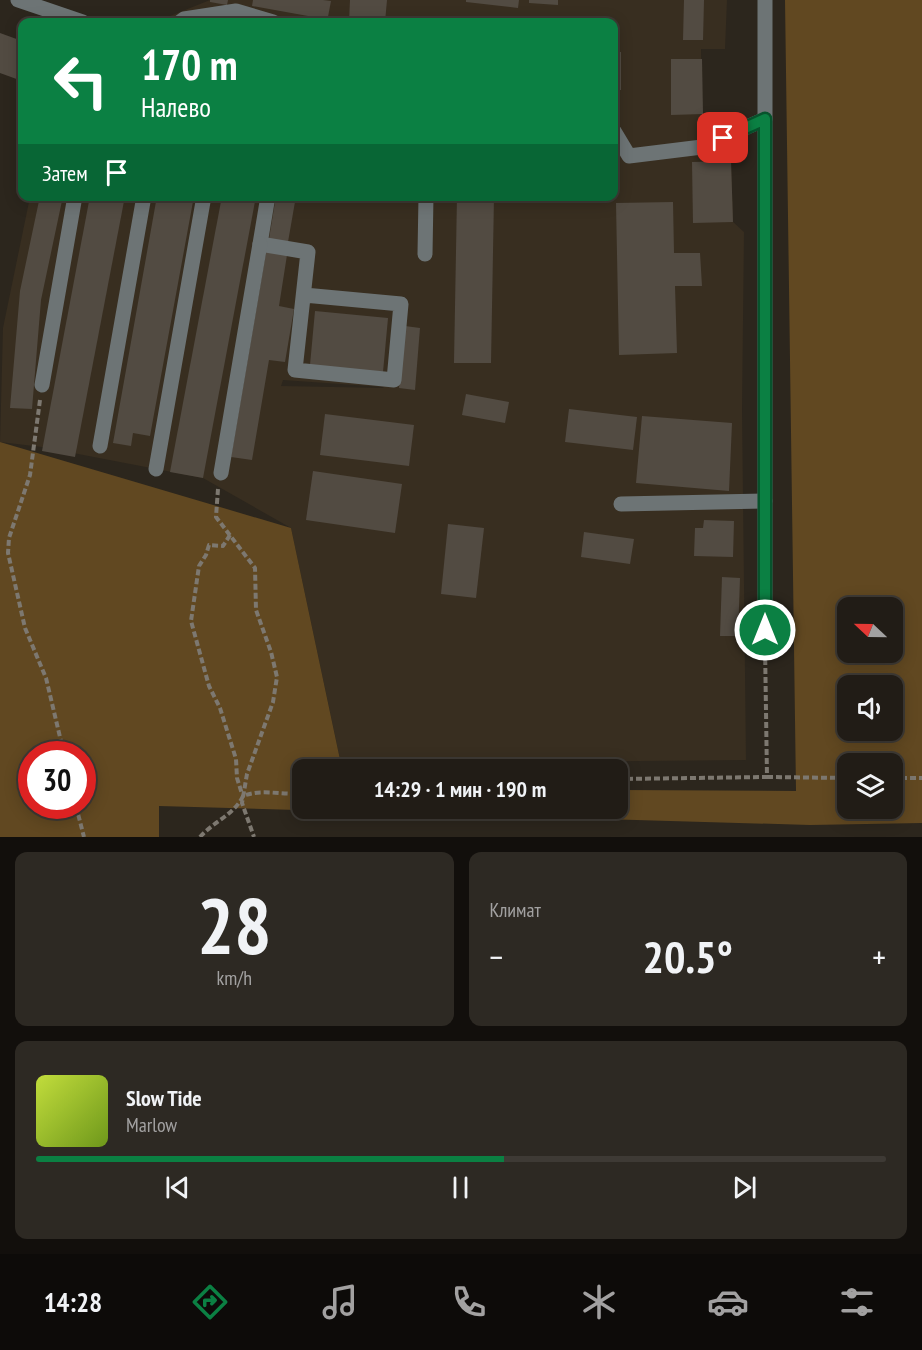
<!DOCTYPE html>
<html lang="ru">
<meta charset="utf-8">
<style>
body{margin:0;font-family:"PT Sans Narrow",sans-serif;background:#2d2923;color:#f1f3f6;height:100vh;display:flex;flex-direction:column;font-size:22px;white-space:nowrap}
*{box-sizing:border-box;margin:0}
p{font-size:20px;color:#a2a1a1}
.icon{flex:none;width:33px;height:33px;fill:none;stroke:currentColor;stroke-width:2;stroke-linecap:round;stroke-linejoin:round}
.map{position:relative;height:837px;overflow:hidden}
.drawer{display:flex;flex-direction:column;gap:15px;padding:15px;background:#120f0c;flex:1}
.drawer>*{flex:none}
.banner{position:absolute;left:18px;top:18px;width:600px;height:183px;border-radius:12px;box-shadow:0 3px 15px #0003,0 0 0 2px #3e3a35;background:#0b8043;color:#fff;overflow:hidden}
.needle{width:39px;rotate:292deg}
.controls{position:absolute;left:837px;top:597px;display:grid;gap:12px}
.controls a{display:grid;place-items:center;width:66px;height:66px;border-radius:12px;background:#211c16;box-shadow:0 3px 15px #0003,0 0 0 2px #3e3a35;font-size:30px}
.speed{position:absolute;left:18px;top:741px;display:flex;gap:12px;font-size:30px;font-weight:700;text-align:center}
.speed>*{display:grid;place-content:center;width:78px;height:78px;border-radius:50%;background:#211c16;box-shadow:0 3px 15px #0003,0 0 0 2px #3e3a35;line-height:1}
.speed .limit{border:9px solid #d22;background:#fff;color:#111}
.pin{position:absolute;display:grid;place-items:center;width:51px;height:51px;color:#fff;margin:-26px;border-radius:12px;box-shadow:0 3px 9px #0006}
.me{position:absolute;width:66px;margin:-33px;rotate:0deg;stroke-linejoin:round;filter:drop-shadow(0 0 4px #0008)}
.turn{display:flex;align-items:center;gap:21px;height:126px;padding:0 24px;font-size:27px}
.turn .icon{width:78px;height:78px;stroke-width:2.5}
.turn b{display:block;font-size:42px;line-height:51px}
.then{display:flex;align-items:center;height:57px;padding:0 24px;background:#0003;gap:12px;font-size:22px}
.big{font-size:45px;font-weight:700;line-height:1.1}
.drawer .widget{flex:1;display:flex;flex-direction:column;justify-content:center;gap:9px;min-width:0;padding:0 21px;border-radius:12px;background:#2d2923}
.drawer .dial{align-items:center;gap:0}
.dial b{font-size:78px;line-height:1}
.song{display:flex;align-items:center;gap:18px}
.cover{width:72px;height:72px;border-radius:9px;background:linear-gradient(135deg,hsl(70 70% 55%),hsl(80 70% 35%))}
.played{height:6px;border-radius:3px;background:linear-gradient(90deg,#0b8043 55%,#3e3a35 55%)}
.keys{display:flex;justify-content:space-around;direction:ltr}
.heat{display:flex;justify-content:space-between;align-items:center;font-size:33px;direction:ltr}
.drawer .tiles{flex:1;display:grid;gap:15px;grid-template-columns:1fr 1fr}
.widget:last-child{grid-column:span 2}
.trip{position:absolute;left:292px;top:759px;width:336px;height:60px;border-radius:12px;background:#211c16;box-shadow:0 3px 15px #0003,0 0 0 2px #3e3a35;font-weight:700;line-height:60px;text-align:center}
.tabs{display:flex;height:96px;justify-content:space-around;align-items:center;background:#0d0b09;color:#a2a1a1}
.tabs .icon{width:42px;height:42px}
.tabs .active{color:#0b8043}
.tabs b{font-size:27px;color:#f1f3f6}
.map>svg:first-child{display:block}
</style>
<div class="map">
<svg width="922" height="837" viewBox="0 0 922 837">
<rect width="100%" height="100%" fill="#2c261d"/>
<path fill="#382e20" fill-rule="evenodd" d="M210,0H727L725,49H701L702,147L703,162L731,161L733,222L744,232L742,409L746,760L341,764L291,528L203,478L42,447L0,442L3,328L30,197L614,196V22H155ZM283,380L383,387L384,388L281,386Z"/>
<path fill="#614821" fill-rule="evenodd" d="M785,0H922V823L810,825L159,806V837H0V442L291,528L342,769L303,770V808H618V790L796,791ZM848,608H892V652H848ZM848,686H892V730H848ZM32,754H82V806H32ZM848,764H892V808H848Z"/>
<g fill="#524b42">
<polygon points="210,0 228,0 227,5 210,2"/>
<polygon points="253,0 323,0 331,1 327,22 307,22 308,16 252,6"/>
<polygon points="350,0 387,0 385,22 349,22"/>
<polygon points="466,0 519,0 518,8 466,2"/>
<polygon points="529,0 558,0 558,5 529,3"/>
<polygon points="684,0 704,0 703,40 683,40"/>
<polygon points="0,33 22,41 22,81 0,73"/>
<rect x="614" y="52" width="7" height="38"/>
<polygon points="671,59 702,59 703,114 671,115"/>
<polygon points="731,161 733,222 693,223 692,162"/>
<polygon points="40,196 63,196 41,300 32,409 10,408 20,291"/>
<polygon points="90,196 125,196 75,457 42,451"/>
<polygon points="157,196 194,196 150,436 133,433 131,446 113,443"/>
<polygon points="222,196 256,196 203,478 170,472"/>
<polygon points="276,196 296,196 288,242 269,239"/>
<polygon points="457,196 494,196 491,363 454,363"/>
<polygon points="673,202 674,253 700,253 702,286 675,286 677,353 619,355 616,203"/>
<polygon points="266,252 287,255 279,306 294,309 285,362 269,360 252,460 231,457"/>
<polygon points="315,311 388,318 383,372 310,365"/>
<polygon points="405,326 420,328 415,390 399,388"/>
<polygon points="466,394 509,402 505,423 462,415"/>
<polygon points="569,409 637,417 633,450 565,442"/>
<polygon points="325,414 414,425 409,466 320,455"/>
<polygon points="642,416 732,423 729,491 636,483"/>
<polygon points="313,471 402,484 395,533 306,520"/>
<polygon points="704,520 734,521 733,557 694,556 695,528 703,528"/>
<polygon points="448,524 484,528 476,598 441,594"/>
<polygon points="584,532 634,539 630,564 581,557"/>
<polygon points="722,577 740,578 738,636 720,636"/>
</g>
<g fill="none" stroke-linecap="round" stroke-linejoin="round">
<g stroke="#7d7870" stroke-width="4" stroke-dasharray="6 3" stroke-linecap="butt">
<polyline points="40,400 30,475 9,538 8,553 25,628 46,678 64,754"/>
<polyline points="218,489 216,517 255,568 256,610 271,652 277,677 273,702 247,774 242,803 254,837"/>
<polyline points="230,535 223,546 209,545 206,555 199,566 191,621 209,686 220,708 236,759 237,778 242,794"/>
<polyline points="767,777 848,778"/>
<polyline points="892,778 922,778"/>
<polyline points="618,779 767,777 765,645"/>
<polyline points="76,806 84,837"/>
<path d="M200,837C213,822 235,814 243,796C263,788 282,796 303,793"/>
</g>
<g stroke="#6d7475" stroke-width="15">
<polyline points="18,0 83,22"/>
<polyline points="765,0 765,630"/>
<polyline points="180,22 184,19 236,11 273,22"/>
<polyline points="614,131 629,156 702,147 765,119"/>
<polyline points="268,196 260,244 308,252 295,370 394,380 401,304 304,295"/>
<polyline points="425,254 426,196"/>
<polyline points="42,385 75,196"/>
<polyline points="100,446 144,196"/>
<polyline points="156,469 204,196"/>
<polyline points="221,473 260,244"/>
<polyline points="621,504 765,501"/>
</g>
</g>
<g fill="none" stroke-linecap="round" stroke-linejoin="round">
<g stroke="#07532c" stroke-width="15">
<polyline id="route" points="723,138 765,119 765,630"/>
</g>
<use href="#route" stroke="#0b8043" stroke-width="10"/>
</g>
</svg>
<div class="controls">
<a><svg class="needle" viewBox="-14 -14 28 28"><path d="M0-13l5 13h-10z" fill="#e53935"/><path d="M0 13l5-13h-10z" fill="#a2a1a1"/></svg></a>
<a><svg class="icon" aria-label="sound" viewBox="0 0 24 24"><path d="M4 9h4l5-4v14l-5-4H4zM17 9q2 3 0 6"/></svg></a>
<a><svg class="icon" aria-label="layers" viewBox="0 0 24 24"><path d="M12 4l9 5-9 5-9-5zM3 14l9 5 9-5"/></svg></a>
</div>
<div class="speed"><div class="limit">30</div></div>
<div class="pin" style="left:723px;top:138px;background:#d93025"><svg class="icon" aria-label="arrive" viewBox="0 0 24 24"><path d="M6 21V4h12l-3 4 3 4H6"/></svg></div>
<svg class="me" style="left:765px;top:630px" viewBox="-20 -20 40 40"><circle r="17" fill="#0b8043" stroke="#fff" stroke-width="3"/><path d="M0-11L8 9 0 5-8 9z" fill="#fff"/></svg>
<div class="trip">14:29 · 1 мин · 190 m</div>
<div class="banner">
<div class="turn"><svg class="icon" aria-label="left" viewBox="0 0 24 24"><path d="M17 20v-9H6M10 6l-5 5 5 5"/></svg><div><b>170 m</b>Налево</div></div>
<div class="then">Затем<svg class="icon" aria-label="arrive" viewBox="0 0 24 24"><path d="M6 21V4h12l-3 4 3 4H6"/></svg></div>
</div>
</div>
<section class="drawer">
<div class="tiles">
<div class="widget dial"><b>28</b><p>km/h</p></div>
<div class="widget"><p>Климат</p>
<div class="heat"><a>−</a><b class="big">20.5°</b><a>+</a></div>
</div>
<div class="widget">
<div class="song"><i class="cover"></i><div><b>Slow Tide</b><p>Marlow</p></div></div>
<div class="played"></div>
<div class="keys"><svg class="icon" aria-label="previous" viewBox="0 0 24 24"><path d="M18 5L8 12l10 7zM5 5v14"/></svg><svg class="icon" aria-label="pause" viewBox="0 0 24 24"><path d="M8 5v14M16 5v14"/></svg><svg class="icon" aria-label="next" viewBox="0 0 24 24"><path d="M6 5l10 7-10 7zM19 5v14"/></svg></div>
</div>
</div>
</section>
<nav class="tabs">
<b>14:28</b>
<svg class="icon active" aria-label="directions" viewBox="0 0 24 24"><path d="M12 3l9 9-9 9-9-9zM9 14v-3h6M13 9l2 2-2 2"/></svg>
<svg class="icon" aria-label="music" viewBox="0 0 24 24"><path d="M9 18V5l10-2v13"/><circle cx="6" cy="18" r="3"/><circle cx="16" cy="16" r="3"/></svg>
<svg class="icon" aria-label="phone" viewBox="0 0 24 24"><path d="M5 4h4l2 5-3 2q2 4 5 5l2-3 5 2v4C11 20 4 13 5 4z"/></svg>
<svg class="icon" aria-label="climate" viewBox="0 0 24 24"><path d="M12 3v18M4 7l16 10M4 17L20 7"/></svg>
<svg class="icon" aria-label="car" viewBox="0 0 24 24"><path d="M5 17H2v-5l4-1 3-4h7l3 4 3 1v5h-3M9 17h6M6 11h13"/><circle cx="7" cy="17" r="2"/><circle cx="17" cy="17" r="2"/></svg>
<svg class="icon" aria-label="filters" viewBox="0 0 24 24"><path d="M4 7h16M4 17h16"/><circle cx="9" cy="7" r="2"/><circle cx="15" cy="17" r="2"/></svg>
</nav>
